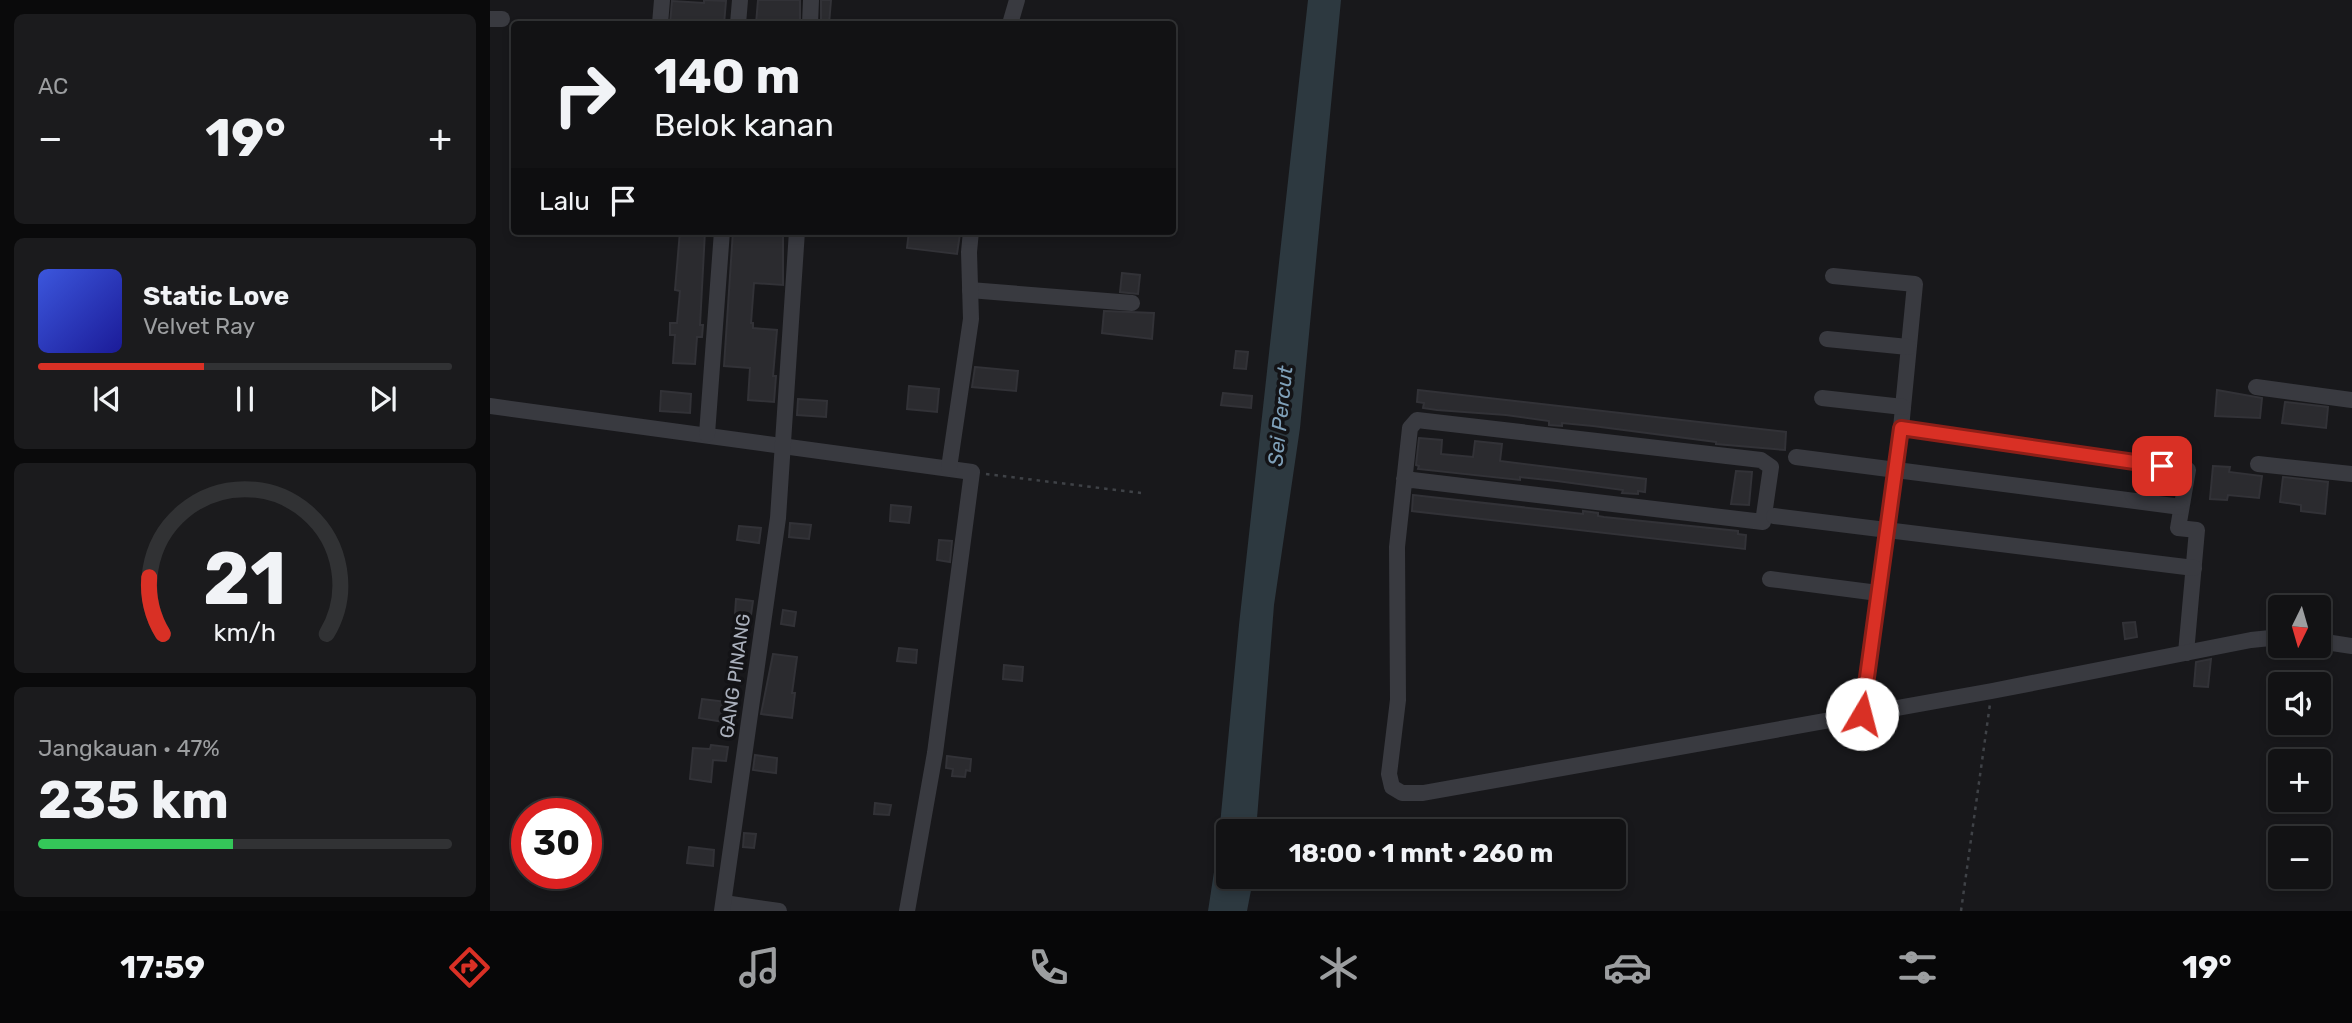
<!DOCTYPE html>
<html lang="id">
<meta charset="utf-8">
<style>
body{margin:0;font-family:Rubik,sans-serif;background:#1b1b1d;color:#f1f3f6;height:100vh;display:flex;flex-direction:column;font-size:26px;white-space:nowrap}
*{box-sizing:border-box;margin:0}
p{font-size:23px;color:#9c9ea0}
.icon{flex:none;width:38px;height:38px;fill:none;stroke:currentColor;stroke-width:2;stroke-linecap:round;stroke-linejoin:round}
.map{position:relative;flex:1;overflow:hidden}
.panel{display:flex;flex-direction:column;gap:14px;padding:14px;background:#0a0a0b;width:490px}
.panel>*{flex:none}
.top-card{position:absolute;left:21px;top:21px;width:665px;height:214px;border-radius:7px;box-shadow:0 4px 10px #0003,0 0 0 2px #313234;background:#121214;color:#f1f3f6;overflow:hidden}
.needle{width:46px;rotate:185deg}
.fabs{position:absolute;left:1778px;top:595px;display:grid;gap:14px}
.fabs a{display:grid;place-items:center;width:63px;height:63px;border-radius:7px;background:#121214;box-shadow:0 4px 10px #0003,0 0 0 2px #313234;font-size:35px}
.speed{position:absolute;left:21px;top:798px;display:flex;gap:14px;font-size:35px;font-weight:700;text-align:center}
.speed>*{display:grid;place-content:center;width:91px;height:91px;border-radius:50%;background:#121214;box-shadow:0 4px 10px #0003,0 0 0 2px #313234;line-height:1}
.speed .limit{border:10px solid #d22;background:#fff;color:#111}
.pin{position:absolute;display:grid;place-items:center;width:60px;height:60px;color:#fff;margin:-30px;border-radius:14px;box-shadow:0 4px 10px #0006}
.me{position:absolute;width:77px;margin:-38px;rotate:8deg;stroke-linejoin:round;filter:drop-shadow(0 0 5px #0008)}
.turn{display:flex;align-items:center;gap:24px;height:147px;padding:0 28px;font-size:32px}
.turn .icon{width:91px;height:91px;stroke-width:2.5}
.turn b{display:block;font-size:49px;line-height:60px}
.then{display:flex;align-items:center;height:66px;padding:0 28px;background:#0003;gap:14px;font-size:26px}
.big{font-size:52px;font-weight:700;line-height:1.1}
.panel .card{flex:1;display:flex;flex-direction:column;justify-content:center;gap:10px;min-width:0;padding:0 24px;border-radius:10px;background:#1b1b1d}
.panel .dial{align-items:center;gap:0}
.dial svg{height:182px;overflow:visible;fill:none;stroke:#313234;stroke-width:7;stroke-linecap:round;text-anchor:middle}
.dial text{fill:#f1f3f6;stroke:none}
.song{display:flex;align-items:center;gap:21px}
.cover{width:84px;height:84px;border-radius:10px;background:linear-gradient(135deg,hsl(230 70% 55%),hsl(240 70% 35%))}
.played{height:7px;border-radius:4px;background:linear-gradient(90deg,#d93025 40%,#313234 40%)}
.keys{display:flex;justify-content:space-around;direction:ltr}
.heat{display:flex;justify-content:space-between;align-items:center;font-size:38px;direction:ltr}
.charge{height:10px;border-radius:5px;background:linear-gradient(90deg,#34c759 47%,#313234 0)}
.trip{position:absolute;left:726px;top:819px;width:410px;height:70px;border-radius:7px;background:#121214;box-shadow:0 4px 10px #0003,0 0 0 2px #313234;font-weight:700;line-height:70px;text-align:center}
.tab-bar{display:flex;height:112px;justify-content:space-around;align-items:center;background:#070708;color:#9c9ea0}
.tab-bar .icon{width:49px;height:49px}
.tab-bar .on{color:#d93025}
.tab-bar b{font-size:32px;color:#f1f3f6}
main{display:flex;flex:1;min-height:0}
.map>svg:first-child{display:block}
</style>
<main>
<section class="panel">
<div class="card"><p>AC</p>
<div class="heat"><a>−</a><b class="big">19°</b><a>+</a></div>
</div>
<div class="card">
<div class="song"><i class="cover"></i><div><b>Static Love</b><p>Velvet Ray</p></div></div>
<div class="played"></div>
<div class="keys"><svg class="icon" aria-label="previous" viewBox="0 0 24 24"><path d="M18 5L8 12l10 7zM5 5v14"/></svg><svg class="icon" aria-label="pause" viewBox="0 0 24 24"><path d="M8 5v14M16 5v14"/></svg><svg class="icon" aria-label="next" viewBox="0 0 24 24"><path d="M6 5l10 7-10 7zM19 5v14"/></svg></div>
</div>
<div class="card dial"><svg viewBox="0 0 100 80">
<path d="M14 69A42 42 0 1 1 86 69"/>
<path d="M14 69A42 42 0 0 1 8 44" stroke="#d93025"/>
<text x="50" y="56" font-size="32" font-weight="700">21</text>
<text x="50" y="72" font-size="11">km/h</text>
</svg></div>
<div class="card"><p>Jangkauan · 47%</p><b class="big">235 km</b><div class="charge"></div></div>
</section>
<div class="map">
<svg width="1862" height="911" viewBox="0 0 1862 911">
<rect width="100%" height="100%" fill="#18181b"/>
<polygon fill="#2d3940" points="818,0 851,0 810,428 784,605 766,831 738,831 738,877 763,877 763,880 757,911 718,911 728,846 749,625"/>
<g fill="#2b2b2f" stroke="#323237" stroke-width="2">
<polygon points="214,0 236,1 234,24 180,24 182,1 214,3"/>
<polygon points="268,0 310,0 310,22 308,24 266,24"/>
<polygon points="331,0 341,0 339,24 331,24"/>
<polygon points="190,231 215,231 210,325 213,325 212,337 207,337 205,364 183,363 185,335 180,335 180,323 187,323 190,291 185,290"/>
<polygon points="243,231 293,231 293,285 264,283 261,323 263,323 263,328 287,330 283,376 286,376 284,402 258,400 260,368 234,366"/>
<polygon points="419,231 470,234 467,254 417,248"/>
<polygon points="632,273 650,275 648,294 630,292"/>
<polygon points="614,311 664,313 662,339 612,333"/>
<polygon points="746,351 758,352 756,369 744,368"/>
<polygon points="485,367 528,371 526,391 482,387"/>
<polygon points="419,386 449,389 447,412 417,409"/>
<polygon points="928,390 1296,432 1295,450 1226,444 1226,442 1103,426 1072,423 1072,426 1059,425 1059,421 1016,415 947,410 933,408 934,403 927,402"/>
<polygon points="1727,390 1772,398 1770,418 1725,416"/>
<polygon points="171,391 201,394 200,413 170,411"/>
<polygon points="733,393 762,396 761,408 731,405"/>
<polygon points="308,399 337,401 336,417 307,415"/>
<polygon points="1795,402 1838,407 1836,428 1792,423"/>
<polygon points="929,438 952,440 951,454 983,457 985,441 1012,444 1010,461 1156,479 1155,492 1148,491 1148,494 1132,493 1133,490 1067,481 1030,477 1030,480 928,469 929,466 926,465"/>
<polygon points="1723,466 1740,467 1739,472 1772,476 1769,498 1738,495 1737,500 1720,499"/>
<polygon points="1246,471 1262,472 1259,505 1241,504"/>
<polygon points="1793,477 1838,482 1835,514 1811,511 1811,505 1790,502"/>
<polygon points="923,495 1093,514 1093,511 1108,513 1108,516 1114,517 1248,531 1248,534 1256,535 1255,549 922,511"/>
<polygon points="401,505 421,507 419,523 400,521"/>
<polygon points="300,523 321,525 319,539 299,537"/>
<polygon points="249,526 271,528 269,543 247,540"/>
<polygon points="449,540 462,541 460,562 447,560"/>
<polygon points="246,599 263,601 261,615 245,614"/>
<polygon points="293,610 306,612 304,626 291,624"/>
<polygon points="1645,622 1647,637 1635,639 1633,623"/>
<polygon points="409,648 427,650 426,663 407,661"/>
<polygon points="283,654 307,657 302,693 305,693 302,718 271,714"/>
<polygon points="1721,659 1718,687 1704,686 1706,662"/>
<polygon points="514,665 533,667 532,681 513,679"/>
<polygon points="212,699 237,702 234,722 209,718"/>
<polygon points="221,745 238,747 236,761 223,760 221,782 200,779 203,748 220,749"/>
<polygon points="265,755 287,758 286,773 263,770"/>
<polygon points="457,756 481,759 480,771 476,770 475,777 462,776 463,769 456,768"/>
<polygon points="385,803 401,805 399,815 384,814"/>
<polygon points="254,833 266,834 264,848 253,847"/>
<polygon points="199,847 224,850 223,866 197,863"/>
</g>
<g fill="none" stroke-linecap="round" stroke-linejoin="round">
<g stroke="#3f4247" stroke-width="2.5" stroke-dasharray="3.5 5" stroke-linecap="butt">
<polyline points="496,474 651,493"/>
<polyline points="1471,911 1500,704"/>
</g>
<g stroke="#393a40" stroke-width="16">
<polyline points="0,19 12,19"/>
<polyline points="170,24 172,0"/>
<polyline points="248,24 250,0"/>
<polyline points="320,24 321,0"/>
<polyline points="520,24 527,0"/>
<polyline points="1343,276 1425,284 1411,428 1372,714"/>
<polyline points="480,290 642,303"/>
<polyline points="1337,339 1418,347"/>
<polyline points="1766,387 1862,400"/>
<polyline points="1332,398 1413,407"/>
<polyline points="0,406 482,472 445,753 417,911"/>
<polyline points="1411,428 1698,470 1688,528 1707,530 1696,653"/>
<polyline points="217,434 232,231"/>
<polyline points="1306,457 1691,507"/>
<polyline points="1768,464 1862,474"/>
<polyline points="459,468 481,319 479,252 481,231"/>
<polyline points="914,479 1273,522 1281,467 1271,460 927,420 920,428 907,547 908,700 899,774 902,787 912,793 933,793 1502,691 1761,640 1790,637"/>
<polyline points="1284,516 1704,568"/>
<polyline points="1280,579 1388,593"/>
<polyline points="1829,641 1862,646"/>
<polyline points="234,903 289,911"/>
<polyline points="232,911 288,518 307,231"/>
</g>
</g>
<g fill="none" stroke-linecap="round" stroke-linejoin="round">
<g stroke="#8d1f18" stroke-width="18">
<polyline id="route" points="1372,714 1411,428 1672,466"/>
</g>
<use href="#route" stroke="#d93025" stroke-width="12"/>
</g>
<g text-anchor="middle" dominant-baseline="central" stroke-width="7" stroke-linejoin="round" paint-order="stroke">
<g font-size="19" fill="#aab0bc" stroke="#131316">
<text transform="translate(245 676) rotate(-82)">GANG PINANG</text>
</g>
<g font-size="21" font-style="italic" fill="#7fa0b9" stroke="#131316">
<text transform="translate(790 416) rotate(-84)">Sei Percut</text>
</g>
</g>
</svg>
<div class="fabs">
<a><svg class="needle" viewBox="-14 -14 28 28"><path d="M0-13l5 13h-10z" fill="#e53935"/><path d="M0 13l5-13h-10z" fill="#9c9ea0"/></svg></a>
<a><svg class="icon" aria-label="sound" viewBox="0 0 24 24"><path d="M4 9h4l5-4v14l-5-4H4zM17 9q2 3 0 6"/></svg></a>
<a>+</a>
<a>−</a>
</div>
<div class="speed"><div class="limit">30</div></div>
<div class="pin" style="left:1672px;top:466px;background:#d93025"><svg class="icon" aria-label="arrive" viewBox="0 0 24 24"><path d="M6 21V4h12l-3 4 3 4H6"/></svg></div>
<svg class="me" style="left:1372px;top:714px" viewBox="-20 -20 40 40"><circle r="19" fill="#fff"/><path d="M0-13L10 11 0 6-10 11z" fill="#d93025"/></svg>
<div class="trip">18:00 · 1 mnt · 260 m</div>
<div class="top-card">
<div class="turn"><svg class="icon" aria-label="right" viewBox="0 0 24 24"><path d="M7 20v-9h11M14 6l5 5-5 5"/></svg><div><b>140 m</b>Belok kanan</div></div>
<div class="then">Lalu<svg class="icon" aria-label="arrive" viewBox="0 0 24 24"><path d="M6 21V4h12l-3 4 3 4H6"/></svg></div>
</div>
</div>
</main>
<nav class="tab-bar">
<b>17:59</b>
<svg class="icon on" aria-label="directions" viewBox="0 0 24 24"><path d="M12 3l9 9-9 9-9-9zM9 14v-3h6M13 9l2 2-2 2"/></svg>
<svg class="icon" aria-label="music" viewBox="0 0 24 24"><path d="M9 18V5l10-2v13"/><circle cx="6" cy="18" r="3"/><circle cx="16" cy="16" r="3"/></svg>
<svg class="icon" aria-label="phone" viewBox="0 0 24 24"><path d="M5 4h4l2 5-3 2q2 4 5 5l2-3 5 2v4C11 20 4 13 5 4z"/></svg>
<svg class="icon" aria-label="climate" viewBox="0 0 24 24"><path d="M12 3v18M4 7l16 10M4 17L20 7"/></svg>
<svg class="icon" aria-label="car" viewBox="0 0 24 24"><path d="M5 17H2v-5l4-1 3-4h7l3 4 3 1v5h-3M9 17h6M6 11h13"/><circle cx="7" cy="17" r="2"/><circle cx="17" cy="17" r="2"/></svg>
<svg class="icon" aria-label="filters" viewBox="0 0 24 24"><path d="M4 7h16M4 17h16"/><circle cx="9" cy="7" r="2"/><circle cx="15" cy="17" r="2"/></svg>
<b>19°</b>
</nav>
